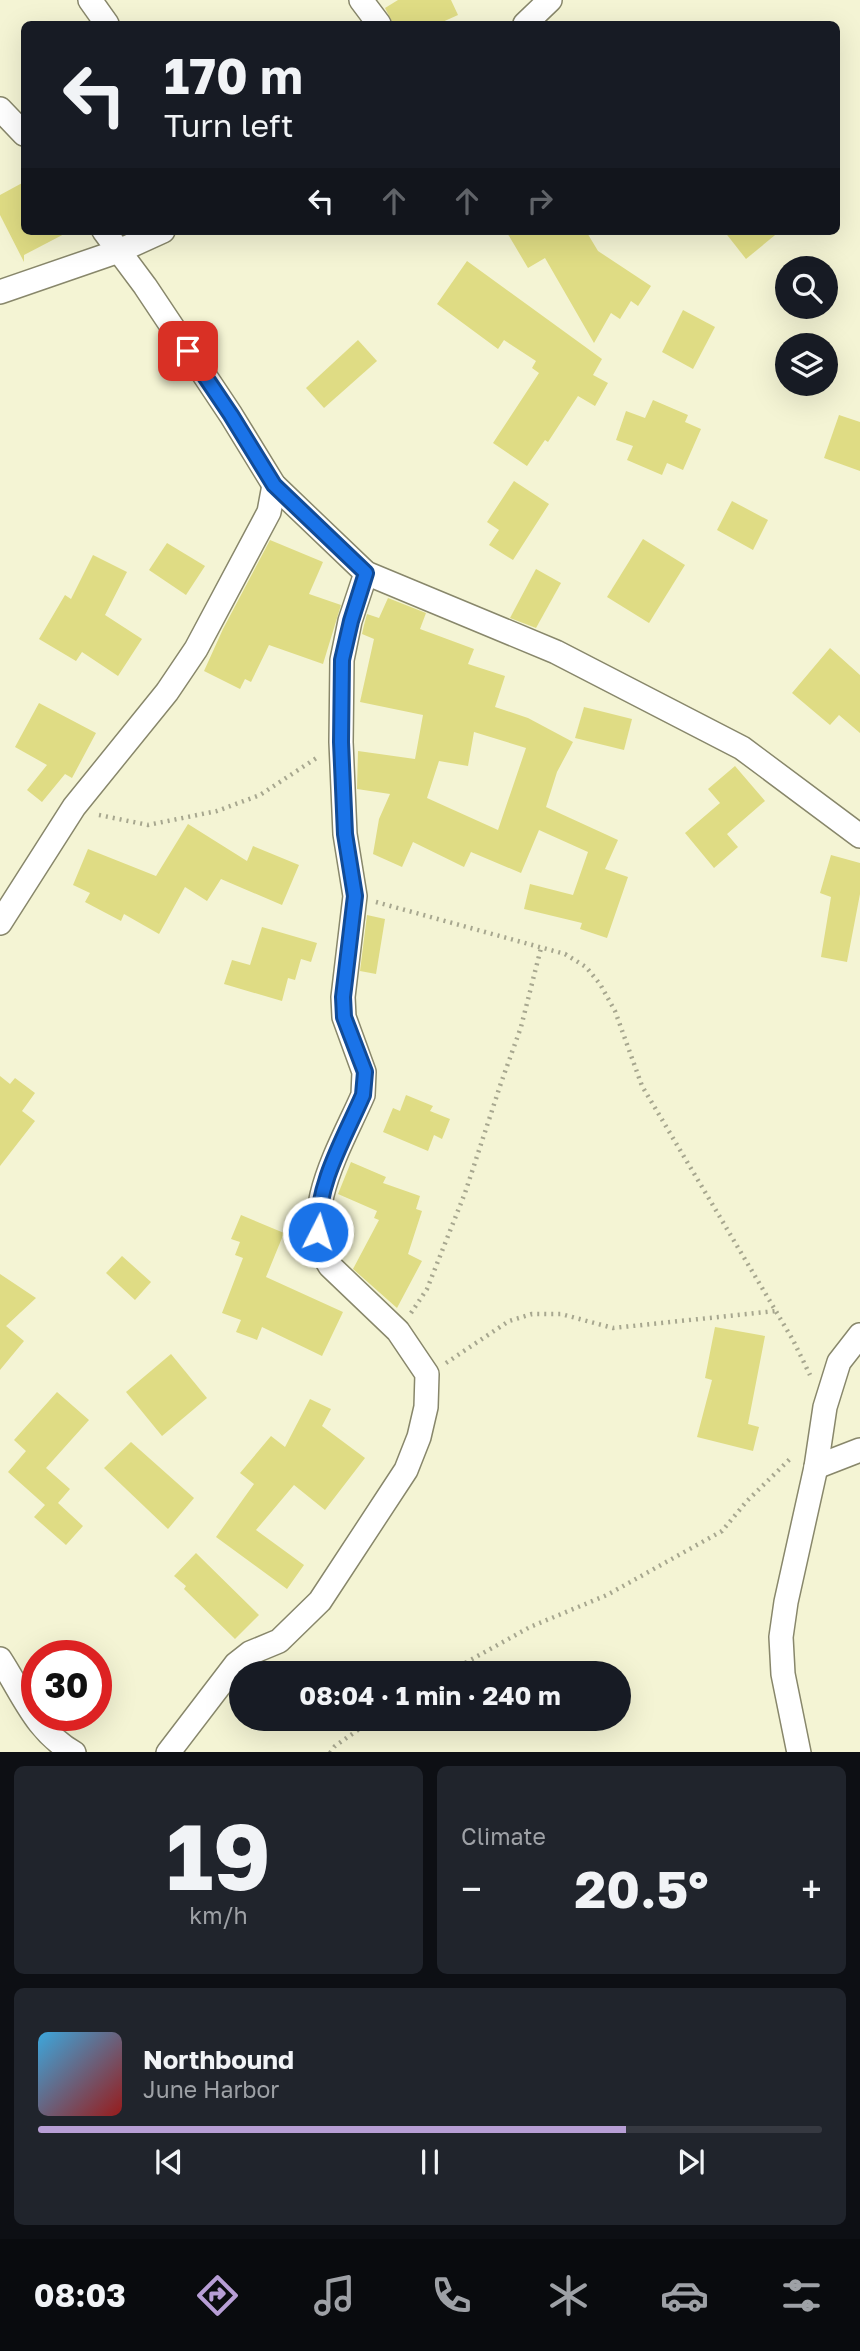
<!DOCTYPE html>
<meta charset="utf-8">
<style>
body{margin:0;font-family:"Golos Text",sans-serif;background:#20242c;color:#f1f3f6;height:100vh;display:flex;flex-direction:column;font-size:26px;white-space:nowrap}
*{box-sizing:border-box;margin:0}
p{font-size:23px;color:#9ea1a6}
.icon{flex:none;width:38px;height:38px;fill:none;stroke:currentColor;stroke-width:2;stroke-linecap:round;stroke-linejoin:round}
.map{position:relative;height:1752px;overflow:hidden}
.details{display:flex;flex-direction:column;gap:14px;padding:14px;background:#0d0f14;flex:1}
.details>*{flex:none}
.top-card{position:absolute;left:21px;top:21px;width:819px;height:214px;border-radius:10px;box-shadow:0 7px 28px #0002;background:#171b24;color:#f1f3f6;overflow:hidden}
.controls{position:absolute;left:775px;top:256px;display:grid;gap:14px}
.controls a{display:grid;place-items:center;width:63px;height:63px;border-radius:50%;background:#171b24;box-shadow:0 7px 28px #0002;font-size:35px}
.speed{position:absolute;left:21px;top:1640px;display:flex;gap:14px;font-size:35px;font-weight:700;text-align:center}
.speed>*{display:grid;place-content:center;width:91px;height:91px;border-radius:50%;background:#171b24;box-shadow:0 7px 28px #0002;line-height:1}
.speed .limit{border:10px solid #d22;background:#fff;color:#111}
.pin{position:absolute;display:grid;place-items:center;width:60px;height:60px;color:#fff;margin:-30px;border-radius:14px;box-shadow:0 4px 10px #0006}
.me{position:absolute;width:77px;margin:-38px;rotate:5deg;stroke-linejoin:round;filter:drop-shadow(0 0 5px #0008)}
.turn{display:flex;align-items:center;gap:24px;height:147px;padding:0 28px;font-size:32px}
.turn .icon{width:91px;height:91px;stroke-width:2.5}
.turn b{display:block;font-size:49px;line-height:60px}
.lanes{display:flex;align-items:center;height:66px;padding:0 28px;background:#0003;justify-content:center;gap:35px;direction:ltr}
.lanes .off{opacity:.35}
.big{font-size:52px;font-weight:700;line-height:1.1}
.details .tile{flex:1;display:flex;flex-direction:column;justify-content:center;gap:10px;min-width:0;padding:0 24px;border-radius:10px;background:#20242c}
.details .dial{align-items:center;gap:0}
.dial b{font-size:91px;line-height:1}
.song{display:flex;align-items:center;gap:21px}
.cover{width:84px;height:84px;border-radius:10px;background:linear-gradient(135deg,hsl(200 70% 55%),hsl(0 70% 35%))}
.played{height:7px;border-radius:4px;background:linear-gradient(90deg,#b79ed5 75%,#363941 75%)}
.keys{display:flex;justify-content:space-around;direction:ltr}
.heat{display:flex;justify-content:space-between;align-items:center;font-size:38px;direction:ltr}
.details .tiles{flex:1;display:grid;gap:14px;grid-template-columns:1fr 1fr}
.tile:last-child{grid-column:span 2}
.trip{position:absolute;left:229px;top:1661px;width:402px;height:70px;border-radius:35px;background:#171b24;box-shadow:0 7px 28px #0002;font-weight:700;line-height:70px;text-align:center}
.dock{display:flex;height:112px;justify-content:space-around;align-items:center;background:#090b0e;color:#9ea1a6}
.dock .icon{width:49px;height:49px}
.dock .on{color:#b79ed5}
.dock b{font-size:32px;color:#f1f3f6}
.map>svg:first-child{display:block}
</style>
<div class="map">
<svg width="860" height="1753" viewBox="0 0 860 1753">
<rect width="100%" height="100%" fill="#f4f4d4"/>
<g fill="#dfdc84" fill-rule="evenodd">
<polygon points="398,0 451,0 458,15 438,24 393,24 385,8"/>
<polygon points="24,182 24,231 70,231 24,255 24,262 0,215 0,195"/>
<polygon points="506,231 586,231 598,251 651,286 638,306 631,301 620,319 611,313 594,343 545,258 528,268"/>
<polygon points="724,231 780,231 746,259"/>
<polygon points="467,261 602,359 593,375 608,383 595,406 578,396 548,442 545,440 527,466 493,443 539,373 532,368 536,361 504,340 498,349 437,304"/>
<polygon points="683,310 715,327 693,369 662,352"/>
<polygon points="358,340 377,361 324,408 306,388"/>
<polygon points="653,400 688,415 685,422 701,429 683,470 667,463 662,475 627,460 633,446 616,440 626,411 645,418"/>
<polygon points="839,415 860,422 860,471 824,458"/>
<polygon points="514,481 549,504 513,560 489,545 499,530 487,522"/>
<polygon points="732,501 768,520 753,550 717,530"/>
<polygon points="643,539 685,565 649,623 607,597"/>
<polygon points="270,540 323,562 309,594 341,605 323,664 269,645 251,682 245,679 240,689 204,671 223,629"/>
<polygon points="167,543 205,566 186,595 149,570"/>
<polygon points="93,555 127,572 105,615 142,639 118,676 82,652 76,661 39,639 65,595 71,599"/>
<polygon points="536,569 561,583 536,628 510,618"/>
<path d="M388,598L426,613L420,629L474,649L468,664L505,676L495,707L528,718L573,742L557,772L546,807L618,840L605,869L628,877L607,938L580,929L582,923L524,909L530,884L573,895L588,852L539,830L521,873L471,852L464,867L413,842L402,867L373,854L379,819L390,794L357,789L358,751L415,759L423,715L360,702L374,639L362,634L364,625L367,614L379,618ZM474,732L526,748L498,830L427,798L439,761L468,766Z"/>
<polygon points="830,648 860,675 860,733 839,715 830,725 792,693"/>
<polygon points="39,703 96,733 72,778 65,774 42,802 27,790 47,765 15,747"/>
<polygon points="584,707 632,719 624,750 575,738"/>
<polygon points="735,766 765,801 727,834 738,847 714,868 685,833 720,803 708,789"/>
<polygon points="188,824 247,861 253,846 299,865 282,905 221,879 207,901 185,887 159,934 124,914 121,921 85,902 90,893 73,885 88,849 156,876"/>
<polygon points="831,855 860,863 860,894 847,962 821,957 831,897 820,893"/>
<polygon points="367,915 385,919 376,974 360,971"/>
<polygon points="262,927 317,943 311,962 301,959 295,980 288,978 282,1001 224,984 232,960 250,965"/>
<polygon points="0,1076 10,1084 15,1078 35,1093 22,1111 35,1121 0,1166"/>
<polygon points="406,1095 433,1106 430,1111 450,1119 442,1139 434,1135 428,1151 383,1132 393,1108 400,1111"/>
<polygon points="351,1162 386,1177 383,1183 420,1196 416,1209 422,1211 408,1254 422,1261 397,1308 353,1269 379,1220 374,1218 377,1211 338,1194"/>
<polygon points="241,1215 284,1233 266,1277 343,1312 322,1356 262,1327 257,1340 236,1332 241,1320 222,1313 243,1258 235,1255 240,1242 231,1239"/>
<polygon points="122,1256 151,1282 135,1300 106,1273"/>
<polygon points="0,1274 36,1298 6,1326 24,1341 0,1370"/>
<polygon points="715,1327 765,1336 748,1424 759,1427 753,1451 697,1437 712,1380 705,1378"/>
<polygon points="171,1354 207,1398 162,1436 126,1392"/>
<polygon points="57,1392 89,1420 46,1468 70,1489 58,1503 83,1526 66,1545 34,1517 45,1505 8,1472 26,1451 14,1440"/>
<polygon points="310,1399 331,1409 322,1426 365,1458 325,1510 294,1485 256,1530 304,1565 287,1589 216,1537 254,1484 240,1473 271,1436 285,1447"/>
<polygon points="131,1442 194,1498 168,1529 104,1468"/>
<polygon points="196,1553 259,1615 235,1639 184,1589 186,1586 174,1576"/>
</g>
<g fill="none" stroke-linecap="round" stroke-linejoin="round">
<g stroke="#88876b" stroke-width="26">
<g id="street">
<polyline points="90,0 107,24"/>
<polyline points="361,0 379,24"/>
<polyline points="525,24 550,0"/>
<polyline points="0,109 24,134"/>
<polyline points="104,231 145,286 231,415 274,485 366,573 556,652 742,748 860,836"/>
<polyline points="0,292 119,251 163,231"/>
<polyline points="0,923 74,807 167,692 196,649 269,512 274,485"/>
<polyline points="816,1467 860,1450"/>
<path d="M0,1659C24,1696 35,1730 74,1753"/>
<path d="M168,1753L236,1664L250,1653L279,1641L320,1601L406,1470L419,1437L426,1407L427,1374L398,1331L330,1266C297,1215 342,1144 363,1095L364,1072L344,1017L343,997L355,896L345,834L341,742L342,660L350,621L366,573"/>
<polyline points="799,1753 783,1674 781,1637 786,1602 816,1467 825,1407 839,1362 860,1335"/>
</g>
</g>
<g stroke="#a7a78f" stroke-width="4.5" stroke-dasharray="2 5" stroke-linecap="butt">
<polyline points="99,815 148,825 217,811 260,795 318,757"/>
<polyline points="376,902 565,954 586,967 600,984 615,1011 642,1086 793,1340 810,1375"/>
<polyline points="411,1313 427,1289 465,1193 501,1083 521,1027 541,948"/>
<polyline points="446,1363 509,1321 532,1314 561,1314 613,1328 776,1311"/>
<polyline points="447,1673 530,1627 607,1595 722,1531 747,1501 792,1457"/>
<polyline points="330,1753 335,1746 375,1718"/>
</g>
<use href="#street" stroke="#fff" stroke-width="23"/>
</g>
<g fill="none" stroke-linecap="round" stroke-linejoin="round">
<g stroke="#114b97" stroke-width="18">
<path id="route" d="M188,351L231,415L274,485L366,573L351,621L342,660L341,742L345,834L355,896L343,997L344,1017L365,1072L363,1095C344,1139 317,1183 318,1232"/>
</g>
<use href="#route" stroke="#1a73e8" stroke-width="12"/>
</g>
</svg>
<div class="controls">
<a><svg class="icon" aria-label="search" viewBox="0 0 24 24"><circle cx="10" cy="10" r="6"/><path d="M15 15l6 6"/></svg></a>
<a><svg class="icon" aria-label="layers" viewBox="0 0 24 24"><path d="M12 4l9 5-9 5-9-5zM3 14l9 5 9-5"/></svg></a>
</div>
<div class="speed"><div class="limit">30</div></div>
<div class="pin" style="left:188px;top:351px;background:#d93025"><svg class="icon" aria-label="arrive" viewBox="0 0 24 24"><path d="M6 21V4h12l-3 4 3 4H6"/></svg></div>
<svg class="me" style="left:318px;top:1232px" viewBox="-20 -20 40 40"><circle r="17" fill="#1a73e8" stroke="#fff" stroke-width="3"/><path d="M0-11L8 9 0 5-8 9z" fill="#fff"/></svg>
<div class="trip">08:04 · 1 min · 240 m</div>
<div class="top-card">
<div class="turn"><svg class="icon" aria-label="left" viewBox="0 0 24 24"><path d="M17 20v-9H6M10 6l-5 5 5 5"/></svg><div><b>170 m</b>Turn left</div></div>
<div class="lanes"><svg class="icon" aria-label="left" viewBox="0 0 24 24"><path d="M17 20v-9H6M10 6l-5 5 5 5"/></svg><svg class="icon off" aria-label="ahead" viewBox="0 0 24 24"><path d="M12 20V5M6 11l6-6 6 6"/></svg><svg class="icon off" aria-label="ahead" viewBox="0 0 24 24"><path d="M12 20V5M6 11l6-6 6 6"/></svg><svg class="icon off" aria-label="right" viewBox="0 0 24 24"><path d="M7 20v-9h11M14 6l5 5-5 5"/></svg></div>
</div>
</div>
<section class="details">
<div class="tiles">
<div class="tile dial"><b>19</b><p>km/h</p></div>
<div class="tile"><p>Climate</p>
<div class="heat"><a>−</a><b class="big">20.5°</b><a>+</a></div>
</div>
<div class="tile">
<div class="song"><i class="cover"></i><div><b>Northbound</b><p>June Harbor</p></div></div>
<div class="played"></div>
<div class="keys"><svg class="icon" aria-label="previous" viewBox="0 0 24 24"><path d="M18 5L8 12l10 7zM5 5v14"/></svg><svg class="icon" aria-label="pause" viewBox="0 0 24 24"><path d="M8 5v14M16 5v14"/></svg><svg class="icon" aria-label="next" viewBox="0 0 24 24"><path d="M6 5l10 7-10 7zM19 5v14"/></svg></div>
</div>
</div>
</section>
<nav class="dock">
<b>08:03</b>
<svg class="icon on" aria-label="directions" viewBox="0 0 24 24"><path d="M12 3l9 9-9 9-9-9zM9 14v-3h6M13 9l2 2-2 2"/></svg>
<svg class="icon" aria-label="music" viewBox="0 0 24 24"><path d="M9 18V5l10-2v13"/><circle cx="6" cy="18" r="3"/><circle cx="16" cy="16" r="3"/></svg>
<svg class="icon" aria-label="phone" viewBox="0 0 24 24"><path d="M5 4h4l2 5-3 2q2 4 5 5l2-3 5 2v4C11 20 4 13 5 4z"/></svg>
<svg class="icon" aria-label="climate" viewBox="0 0 24 24"><path d="M12 3v18M4 7l16 10M4 17L20 7"/></svg>
<svg class="icon" aria-label="car" viewBox="0 0 24 24"><path d="M5 17H2v-5l4-1 3-4h7l3 4 3 1v5h-3M9 17h6M6 11h13"/><circle cx="7" cy="17" r="2"/><circle cx="17" cy="17" r="2"/></svg>
<svg class="icon" aria-label="filters" viewBox="0 0 24 24"><path d="M4 7h16M4 17h16"/><circle cx="9" cy="7" r="2"/><circle cx="15" cy="17" r="2"/></svg>
</nav>
